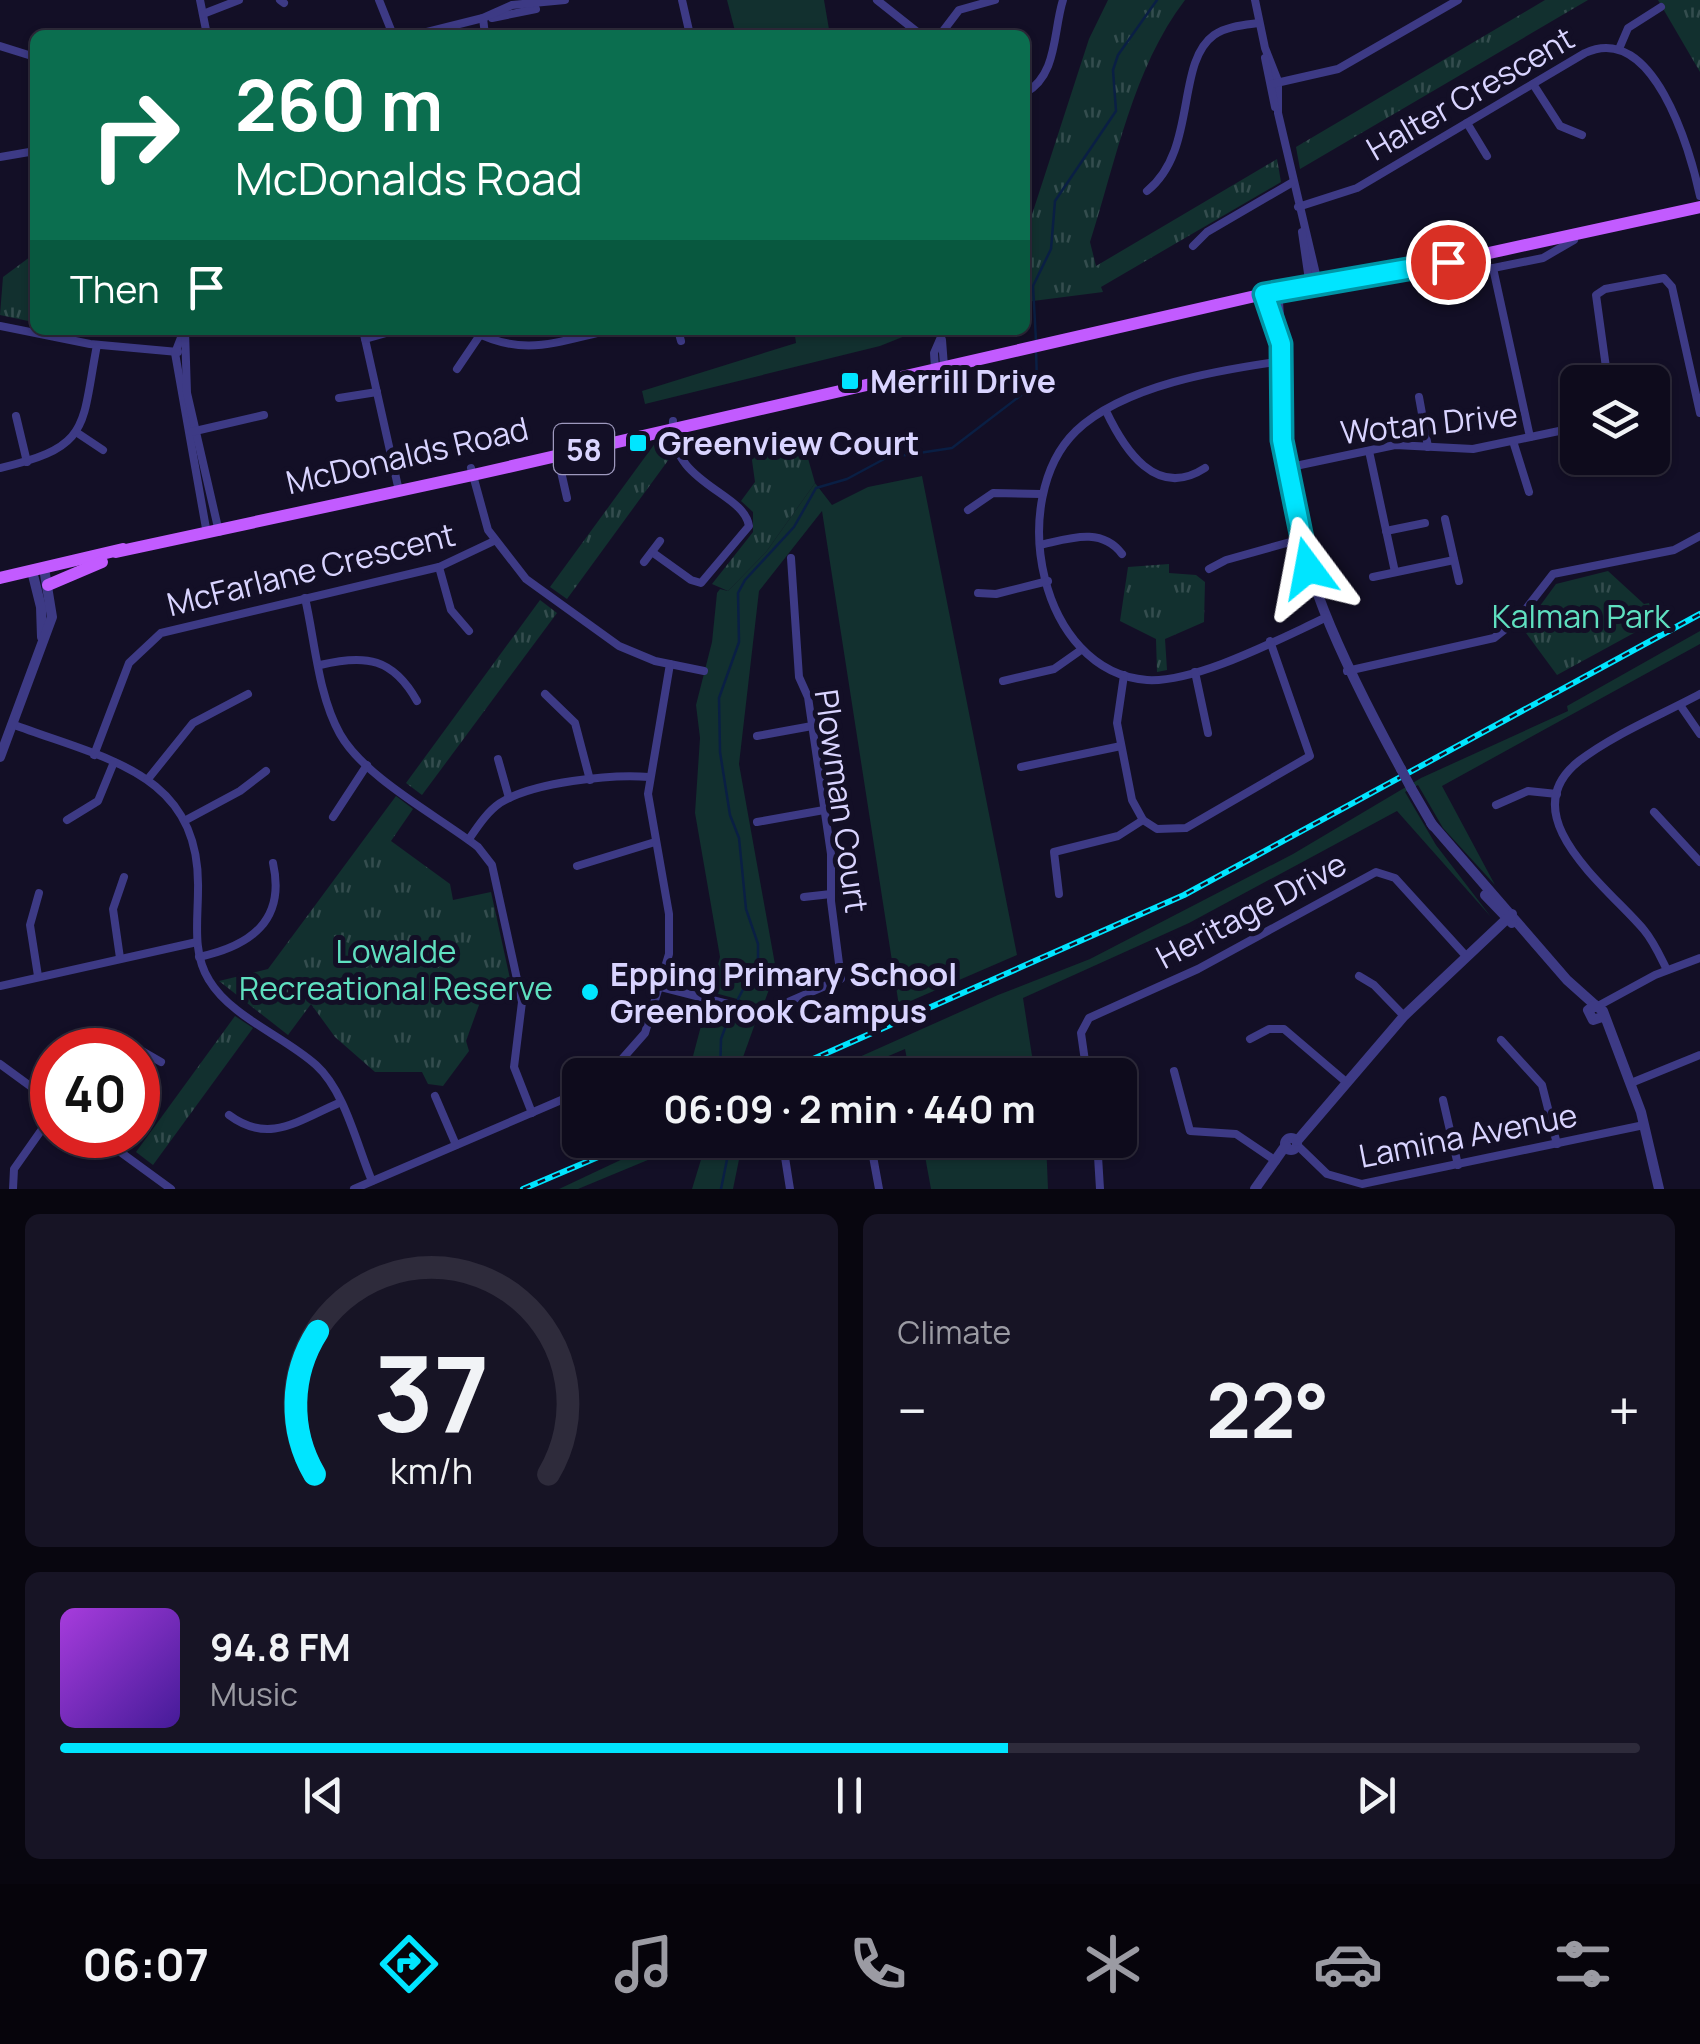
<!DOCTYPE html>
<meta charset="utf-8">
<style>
body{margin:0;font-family:Manrope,sans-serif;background:#171425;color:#f1f3f6;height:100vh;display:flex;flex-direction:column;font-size:38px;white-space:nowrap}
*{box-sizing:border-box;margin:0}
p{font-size:32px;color:#9b9ba3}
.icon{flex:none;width:55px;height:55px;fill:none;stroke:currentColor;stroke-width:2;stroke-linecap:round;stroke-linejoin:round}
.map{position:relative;height:1189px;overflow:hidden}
.sheet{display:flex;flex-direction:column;gap:25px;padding:25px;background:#08060f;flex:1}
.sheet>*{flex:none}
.guide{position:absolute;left:30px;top:30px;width:1000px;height:305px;border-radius:15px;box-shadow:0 2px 8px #0004,0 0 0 2px #2e2b3b;background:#0b6e4f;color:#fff;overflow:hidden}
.fabs{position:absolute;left:1560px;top:365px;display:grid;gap:20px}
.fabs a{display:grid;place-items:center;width:110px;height:110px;border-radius:15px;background:#0e0b1c;box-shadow:0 2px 8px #0004,0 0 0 2px #2e2b3b;font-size:50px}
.speed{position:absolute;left:30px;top:1028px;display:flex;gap:20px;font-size:50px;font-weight:700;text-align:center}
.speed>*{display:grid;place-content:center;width:130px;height:130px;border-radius:50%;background:#0e0b1c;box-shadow:0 2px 8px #0004,0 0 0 2px #2e2b3b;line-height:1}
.speed .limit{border:15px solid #d22;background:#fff;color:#111}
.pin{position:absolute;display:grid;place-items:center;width:85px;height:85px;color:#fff;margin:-42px;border:5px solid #fff;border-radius:50%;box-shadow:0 2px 10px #0007}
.me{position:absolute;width:110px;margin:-55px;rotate:347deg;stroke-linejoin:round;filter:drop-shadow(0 0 8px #0008)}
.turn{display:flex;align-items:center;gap:35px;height:210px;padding:0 40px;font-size:45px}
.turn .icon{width:130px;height:130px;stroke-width:2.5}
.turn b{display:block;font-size:70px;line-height:85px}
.then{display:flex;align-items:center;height:95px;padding:0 40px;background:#0003;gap:20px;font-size:38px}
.big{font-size:75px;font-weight:700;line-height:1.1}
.sheet .widget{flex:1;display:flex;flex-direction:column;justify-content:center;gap:15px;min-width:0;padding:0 35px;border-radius:15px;background:#171425}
.sheet .dial{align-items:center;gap:0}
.dial svg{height:260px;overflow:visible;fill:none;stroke:#2e2b3b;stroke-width:7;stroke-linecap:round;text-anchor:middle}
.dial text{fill:#f1f3f6;stroke:none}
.song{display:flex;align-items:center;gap:30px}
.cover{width:120px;height:120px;border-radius:15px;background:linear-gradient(135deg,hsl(280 70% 55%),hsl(260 70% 35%))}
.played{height:10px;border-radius:5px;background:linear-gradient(90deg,#00e5ff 60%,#2e2b3b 60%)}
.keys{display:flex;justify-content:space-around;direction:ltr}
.heat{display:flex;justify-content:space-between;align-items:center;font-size:55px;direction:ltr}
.sheet .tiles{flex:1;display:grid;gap:25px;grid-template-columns:1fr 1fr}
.widget:last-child{grid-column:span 2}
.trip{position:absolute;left:562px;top:1058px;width:575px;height:100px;border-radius:15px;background:#0e0b1c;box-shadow:0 2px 8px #0004,0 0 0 2px #2e2b3b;font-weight:700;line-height:100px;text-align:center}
.menu{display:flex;height:160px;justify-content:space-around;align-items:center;background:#06040b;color:#9b9ba3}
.menu .icon{width:70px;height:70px}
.menu .active{color:#00e5ff}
.menu b{font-size:45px;color:#f1f3f6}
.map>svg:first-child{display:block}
</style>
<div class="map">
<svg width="1700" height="1189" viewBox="0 0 1700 1189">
<defs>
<pattern id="park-tufts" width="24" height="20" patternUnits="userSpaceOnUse" patternTransform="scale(2.5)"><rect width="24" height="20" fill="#12302f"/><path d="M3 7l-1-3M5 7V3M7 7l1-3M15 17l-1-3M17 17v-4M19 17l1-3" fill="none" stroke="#344d4e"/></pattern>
</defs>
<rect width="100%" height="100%" fill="#130f26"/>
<g fill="#12302f">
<polygon points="727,0 824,0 830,35 736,35"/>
<polygon points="794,330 920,330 880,346 645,404 642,391 796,343"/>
<polygon points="922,476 1017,955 899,1006 822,511 759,591 739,764 776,970 763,1006 711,992 720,957 695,813 700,738 696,705 712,642 717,593 720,589 728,591 766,552 815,483 832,505 868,487"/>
<polygon points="1700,631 1700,644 1442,786 1495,885 1443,828 1418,785 1405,792 1436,845 1491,917 1397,811 1189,923 1023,998 1035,1075 910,1075 905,1049 844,1075 819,1075 998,995 1090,959 1293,854 1421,778 1568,711 1567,706"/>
<polygon points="706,1007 756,1021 738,1071 688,1075"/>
<polygon points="663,1140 696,1140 578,1189 559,1189"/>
<polygon points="707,1140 743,1140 733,1189 692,1189"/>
<polygon points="922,1140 1046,1140 1048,1189 931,1189"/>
</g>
<g fill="url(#park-tufts)">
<path d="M1108,0H1185C1133,68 1116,161 1090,242L1096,266L1277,159L1281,182L1101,287L1103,292L1025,302V236L1089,39Z"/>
<polygon points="1545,0 1588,0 1300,169 1296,147"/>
<polygon points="1658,0 1700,0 1700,72"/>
<polygon points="34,254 33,322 0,315 3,277"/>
<polygon points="656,442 672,455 567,599 550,587"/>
<polygon points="805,448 815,483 766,552 728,591 712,584 753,532 753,512 741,501 755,482 751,453"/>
<polygon points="1169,564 1169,573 1196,575 1205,582 1204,622 1165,639 1167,670 1157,672 1156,639 1120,621 1128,567"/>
<polygon points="1608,571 1644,604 1649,603 1654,622 1557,675 1523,629 1556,584"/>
<polygon points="540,600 557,613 422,795 406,783"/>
<polygon points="396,796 413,809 391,841 450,884 453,900 491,892 512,988 483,994 466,1041 469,1051 443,1086 428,1084 422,1072 375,1072 335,1037 311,1004 288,1035 219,981 268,969"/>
<polygon points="235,1016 253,1028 153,1165 136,1152"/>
</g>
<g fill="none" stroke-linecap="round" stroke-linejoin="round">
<g stroke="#0a1f44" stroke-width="2.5">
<polyline points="1036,341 1033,286 1051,249 1055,201 1116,111 1113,70 1118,55 1157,0"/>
<polyline points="738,999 758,961 758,944 746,909 739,838 730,815 720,752 719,698 739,642 738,593 745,580 794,527 816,488 847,479 886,458 952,448 1037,383 1036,349"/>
<polyline points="720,1075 721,1039 730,1015"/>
<polyline points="721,1189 731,1140"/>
</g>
<g stroke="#3d3a85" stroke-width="8">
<polyline points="200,0 207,35"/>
<polyline points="280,0 284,3"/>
<polyline points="379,0 393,35"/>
<polyline points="682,0 690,35"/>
<polyline points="877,0 921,35"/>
<polyline points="1255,0 1265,48 1278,81 1278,113 1319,287"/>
<polyline points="203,14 239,0"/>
<polyline points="483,18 485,35"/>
<polyline points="492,18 536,9"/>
<polyline points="415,35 483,18 512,5 565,0"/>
<polyline points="940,35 959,10 995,0"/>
<polyline points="0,46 35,57"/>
<polyline points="1619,49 1628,28 1661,7"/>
<polyline points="1265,58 1275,107"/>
<polyline points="1272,84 1338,69 1458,0"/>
<polyline points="1533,84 1560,126 1582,135"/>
<path d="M1025,93C1058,75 1053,31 1063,0"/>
<polyline points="1467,123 1487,156"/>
<polyline points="0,157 35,151"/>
<path d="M1147,191C1198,150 1175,63 1214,35C1227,26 1244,25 1259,23"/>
<path d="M1298,207L1357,188L1585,53C1653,21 1690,149 1700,196"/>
<polyline points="1302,232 1310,287"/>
<polyline points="1193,246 1207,232 1293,182"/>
<polyline points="1448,262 1454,276 1543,258 1574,240"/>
<polyline points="1493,268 1530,437"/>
<polyline points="0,326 90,344 178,352"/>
<polyline points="184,330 175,353 207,534"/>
<polyline points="277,330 277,333"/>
<polyline points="363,330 399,491"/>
<path d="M471,330C524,358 555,342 610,330"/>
<polyline points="678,330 681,341"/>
<polyline points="185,331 187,393 219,532"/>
<polyline points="365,339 397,330"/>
<polyline points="942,340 944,366"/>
<path d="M1282,361C1219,370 1124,385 1076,431C1006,499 1039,672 1147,680C1196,683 1279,639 1325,618"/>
<polyline points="935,368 934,353 944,330"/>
<polyline points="457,369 480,335"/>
<polyline points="1608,382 1596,295 1605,289 1664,278 1672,287 1700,413"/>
<polyline points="1419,397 1428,447"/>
<polyline points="339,398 377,392"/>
<path d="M1106,411C1124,449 1156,500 1205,468"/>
<polyline points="16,416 27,462"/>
<polyline points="76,432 103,450"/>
<polyline points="191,432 264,415"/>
<polyline points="1513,441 1529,492"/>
<polyline points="1369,451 1395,572"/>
<polyline points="557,454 567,498"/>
<polyline points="1624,458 1626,467"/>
<path d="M0,468C92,447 81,427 97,345"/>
<polyline points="471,468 488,530 526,579 619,646 655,661 704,671"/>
<polyline points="1286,468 1395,445 1473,449 1578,427"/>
<polyline points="968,510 993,493 1041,494"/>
<polyline points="1445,519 1459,581"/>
<polyline points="1386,531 1425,523"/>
<path d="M1040,545C1068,539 1101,526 1122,554"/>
<path d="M652,552L691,580L701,583L749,526C744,491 668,484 673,421"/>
<polyline points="644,562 660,541"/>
<polyline points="439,567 451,610 469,631"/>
<polyline points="1209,569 1226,560 1301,539"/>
<polyline points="1373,577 1454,560"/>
<polyline points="978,593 996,594 1048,581"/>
<path d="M305,598C315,641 318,695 340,734C365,778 438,816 478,847L492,865L522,1002L514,1067L532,1113"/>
<path d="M320,665C366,654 393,658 417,701"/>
<polyline points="1347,671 1494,638 1518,619 1553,574 1674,550 1700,536"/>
<polyline points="1195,672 1208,733"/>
<polyline points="1124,675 1117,723 1132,800 1143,820 1157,829 1186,828 1310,756 1270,641"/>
<polyline points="1003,681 1054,669 1081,650"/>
<polyline points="545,694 575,723 590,780"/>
<polyline points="1680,705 1700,734"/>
<path d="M12,724C103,759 201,771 198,890C198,920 192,953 209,980C231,1017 284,1036 316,1065C345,1091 357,1146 372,1181"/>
<polyline points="757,736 812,726"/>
<polyline points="94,755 129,663 161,633 439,567 494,541"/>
<polyline points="498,759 509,798"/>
<polyline points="1021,767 1121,746"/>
<polyline points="148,779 193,723 248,694"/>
<polyline points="1496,805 1528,791 1557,794"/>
<polyline points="1654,812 1700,862"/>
<polyline points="333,817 367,765"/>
<polyline points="67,820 98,801 114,762"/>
<polyline points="186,820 240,791 266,771"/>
<polyline points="757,822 824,810"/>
<path d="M469,839C478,826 487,812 500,803C533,782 611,774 649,777"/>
<polyline points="577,866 655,842"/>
<polyline points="1059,894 1054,852 1118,836 1143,820"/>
<polyline points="804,897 831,894"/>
<path d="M199,957C250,946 286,921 273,863"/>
<polyline points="120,958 113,909 124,877"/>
<path d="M1667,970C1660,956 1654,942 1644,930C1610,889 1509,816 1579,761C1614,734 1661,715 1700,694"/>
<polyline points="38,976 30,925 39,893"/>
<polyline points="1359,976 1374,985 1404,1016"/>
<polyline points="0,986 197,942"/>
<polyline points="661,987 763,1013 841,979 831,901 831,854 808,697 799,677 791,558"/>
<polyline points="1598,1006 1655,975 1700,958"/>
<polyline points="1250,1039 1269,1029 1284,1029 1345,1081"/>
<polyline points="1501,1040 1542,1085 1557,1144"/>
<polyline points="111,1050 135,1047 161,1062"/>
<polyline points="0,1064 52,1102"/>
<polyline points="1174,1071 1190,1131 1236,1134 1276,1161"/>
<polyline points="608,1075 645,1033 669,954 669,914 648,794 670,664"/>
<polyline points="1087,1075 1081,1033 1089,1018 1198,969 1376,872 1395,878 1466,956"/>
<polyline points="1631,1083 1700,1055"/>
<polyline points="32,1088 52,1065"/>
<polyline points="435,1096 456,1145"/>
<polyline points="1443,1100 1458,1165"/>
<path d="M229,1115C269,1145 299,1120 339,1103"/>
<polyline points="97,1135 171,1189"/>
<polyline points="870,1140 879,1189"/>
<polyline points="1097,1140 1100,1189"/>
<polyline points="1297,1145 1327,1174 1362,1184 1644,1125"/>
<polyline points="784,1151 790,1189"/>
<polyline points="13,1189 14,1169 52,1115"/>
<polyline points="354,1189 580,1092"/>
</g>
<g stroke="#3d3a85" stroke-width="10">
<path d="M1277,292C1283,341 1277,389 1281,438C1292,559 1344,665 1401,769"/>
<polyline points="1264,294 1277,334"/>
<polyline points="32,571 41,607 42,637"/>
<polyline points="0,757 52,617 44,568"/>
<polyline points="1411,788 1433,826"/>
<polyline points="1431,823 1567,980 1595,1005"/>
<polyline points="1485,895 1512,923"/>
<polyline points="1602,1017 1593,1020 1588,1010 1595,1005 1603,1011 1641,1112 1659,1189"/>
<circle cx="1291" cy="1144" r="6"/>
<polyline points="1297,1141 1404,1016 1512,914"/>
<polyline points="1255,1189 1286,1145"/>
</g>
<g stroke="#c25bff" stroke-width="12">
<polyline points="116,552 473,475 1264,294 1448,262 1700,207"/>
<polyline points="0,578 123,549"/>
<polyline points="48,585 102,562"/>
</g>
<g stroke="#00e5ff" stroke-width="6">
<g id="rail">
<polyline points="777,1075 1184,895 1700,614"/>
<polyline points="523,1189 638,1140"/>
</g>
</g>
<use href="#rail" stroke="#130f26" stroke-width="2.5" stroke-dasharray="8" stroke-linecap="butt"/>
<polyline stroke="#3d3a85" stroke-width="10" points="1401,769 1411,788"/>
</g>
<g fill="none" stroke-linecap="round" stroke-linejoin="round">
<g stroke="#0095a6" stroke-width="25">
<polyline id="route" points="1308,568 1282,440 1281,344 1264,294 1448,262"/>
</g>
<use href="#route" stroke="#00e5ff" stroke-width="18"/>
</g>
<g fill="#00e5ff" stroke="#130f26" stroke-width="4">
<rect x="840" y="371" width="20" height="20" rx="5"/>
<rect x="628" y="433" width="20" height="20" rx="5"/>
<circle cx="590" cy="992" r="10"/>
</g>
<g text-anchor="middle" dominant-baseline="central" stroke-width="10" stroke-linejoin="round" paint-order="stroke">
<rect fill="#130f26" stroke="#9e99be" stroke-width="2.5" x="554" y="424" width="60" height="50" rx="8"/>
<g font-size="30" font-weight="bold" fill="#d9d4ff">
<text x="584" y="449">58</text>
</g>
<g font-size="32" fill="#d9d4ff" stroke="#130f26">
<text transform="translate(1470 93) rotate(-30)">Halter Crescent</text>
<text transform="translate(1429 423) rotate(-6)">Wotan Drive</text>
<text transform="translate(407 455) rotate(-13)">McDonalds Road</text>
<text transform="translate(311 569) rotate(-14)">McFarlane Crescent</text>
<text transform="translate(842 801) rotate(82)">Plowman Court</text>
<text transform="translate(1251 910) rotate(-28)">Heritage Drive</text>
<text transform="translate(1468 1135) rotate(-11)">Lamina Avenue</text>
</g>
<g font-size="32" font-weight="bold" fill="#d9d4ff" stroke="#130f26" text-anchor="start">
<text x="870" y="381">Merrill Drive</text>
<text x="658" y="443">Greenview Court</text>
<text x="610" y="974">Epping Primary School<tspan x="610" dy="37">Greenbrook Campus</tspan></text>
</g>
<g font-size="32" fill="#5fe0c0" stroke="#130f26">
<text x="1581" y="616">Kalman Park</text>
<text x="396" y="951">Lowalde<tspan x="396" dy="37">Recreational Reserve</tspan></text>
</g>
</g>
</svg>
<div class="fabs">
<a><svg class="icon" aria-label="layers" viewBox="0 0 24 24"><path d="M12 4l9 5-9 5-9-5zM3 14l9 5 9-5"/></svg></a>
</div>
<div class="speed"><div class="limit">40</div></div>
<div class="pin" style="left:1448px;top:262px;background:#d93025"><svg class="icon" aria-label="arrive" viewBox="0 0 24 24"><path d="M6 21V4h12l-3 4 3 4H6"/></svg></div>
<svg class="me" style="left:1308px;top:568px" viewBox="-20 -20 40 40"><path d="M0-17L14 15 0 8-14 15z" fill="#00e5ff" stroke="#fff" stroke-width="4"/></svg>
<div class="trip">06:09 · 2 min · 440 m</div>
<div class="guide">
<div class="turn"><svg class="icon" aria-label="right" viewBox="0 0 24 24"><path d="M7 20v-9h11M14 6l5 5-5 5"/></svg><div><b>260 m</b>McDonalds Road</div></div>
<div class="then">Then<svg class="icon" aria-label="arrive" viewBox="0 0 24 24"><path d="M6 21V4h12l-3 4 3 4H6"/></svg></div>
</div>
</div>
<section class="sheet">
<div class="tiles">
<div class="widget dial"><svg viewBox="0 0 100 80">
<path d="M14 69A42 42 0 1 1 86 69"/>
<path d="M14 69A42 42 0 0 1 15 25" stroke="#00e5ff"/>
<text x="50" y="56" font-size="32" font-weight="700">37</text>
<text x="50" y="72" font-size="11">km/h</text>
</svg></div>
<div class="widget"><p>Climate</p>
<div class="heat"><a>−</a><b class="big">22°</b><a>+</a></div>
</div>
<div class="widget">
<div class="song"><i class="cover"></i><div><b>94.8 FM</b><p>Music</p></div></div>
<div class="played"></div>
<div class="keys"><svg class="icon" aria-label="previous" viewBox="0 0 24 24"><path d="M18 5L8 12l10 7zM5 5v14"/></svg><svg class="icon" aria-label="pause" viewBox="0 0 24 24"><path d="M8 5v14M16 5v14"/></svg><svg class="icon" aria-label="next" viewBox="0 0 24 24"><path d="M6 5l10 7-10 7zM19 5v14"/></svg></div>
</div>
</div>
</section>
<nav class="menu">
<b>06:07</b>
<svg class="icon active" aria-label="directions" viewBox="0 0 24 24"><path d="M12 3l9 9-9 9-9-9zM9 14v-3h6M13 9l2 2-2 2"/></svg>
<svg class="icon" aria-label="music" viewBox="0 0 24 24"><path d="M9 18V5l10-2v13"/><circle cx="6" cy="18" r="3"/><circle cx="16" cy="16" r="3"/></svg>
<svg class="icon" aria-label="phone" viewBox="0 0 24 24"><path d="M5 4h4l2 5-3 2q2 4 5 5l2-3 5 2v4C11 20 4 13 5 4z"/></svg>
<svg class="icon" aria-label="climate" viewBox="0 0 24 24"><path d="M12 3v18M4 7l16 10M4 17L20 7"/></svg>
<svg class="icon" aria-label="car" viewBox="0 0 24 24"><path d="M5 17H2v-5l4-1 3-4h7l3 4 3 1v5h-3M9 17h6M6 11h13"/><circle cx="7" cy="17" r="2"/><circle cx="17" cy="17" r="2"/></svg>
<svg class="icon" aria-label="filters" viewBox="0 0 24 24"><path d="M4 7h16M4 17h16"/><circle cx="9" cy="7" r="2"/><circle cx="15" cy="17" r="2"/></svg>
</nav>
